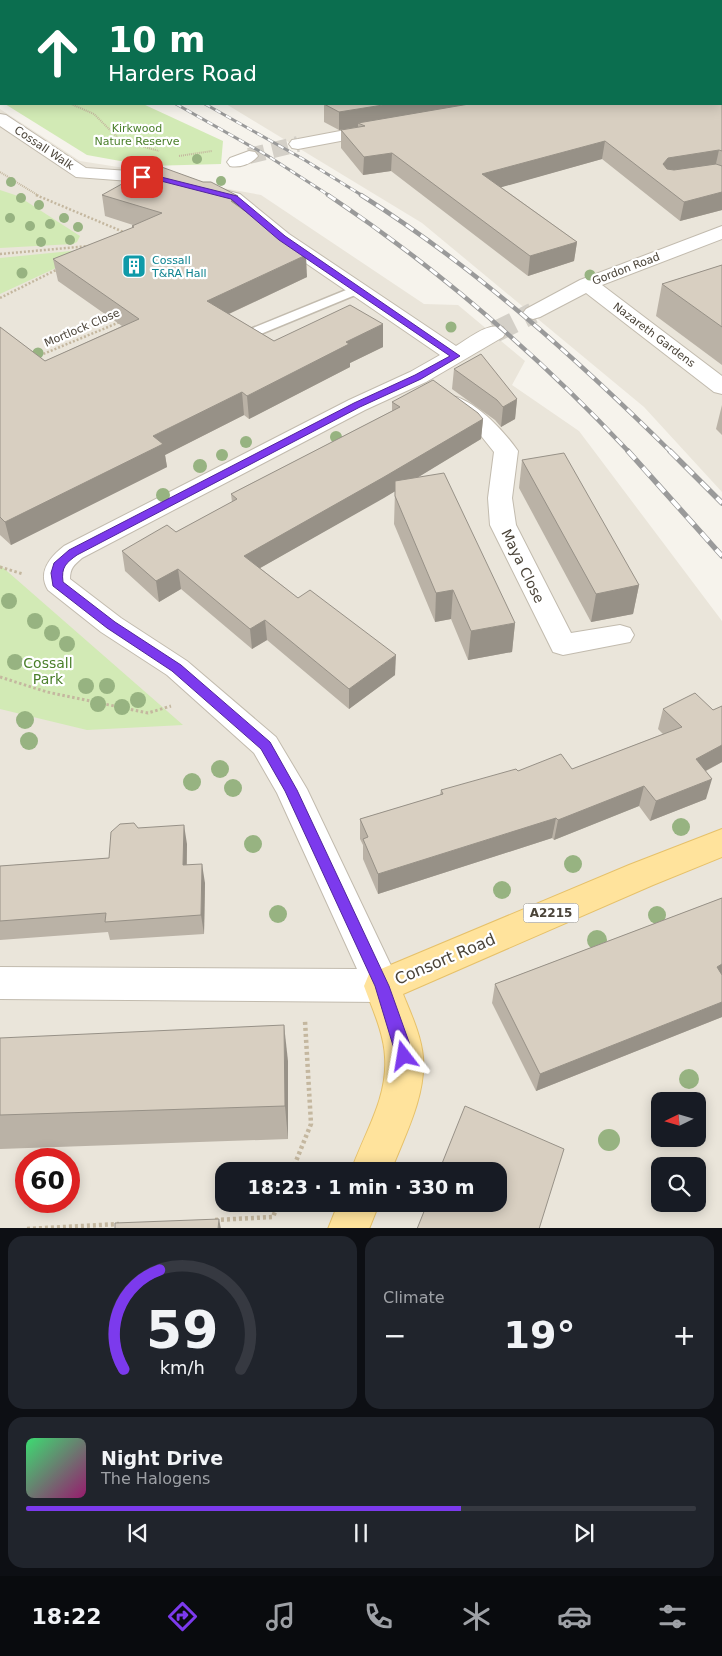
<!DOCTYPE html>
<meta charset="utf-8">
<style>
body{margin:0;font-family:"DejaVu Sans",sans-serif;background:#20242c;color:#f1f3f6;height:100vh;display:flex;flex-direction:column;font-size:19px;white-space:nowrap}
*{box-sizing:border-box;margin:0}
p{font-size:16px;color:#9ea1a6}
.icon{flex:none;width:28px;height:28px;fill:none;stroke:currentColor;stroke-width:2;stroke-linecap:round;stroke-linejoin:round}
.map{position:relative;height:1228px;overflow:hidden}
.panel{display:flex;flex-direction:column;gap:8px;padding:8px;background:#0d0f14;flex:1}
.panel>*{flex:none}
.top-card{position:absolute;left:0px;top:0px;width:722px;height:105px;box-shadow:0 2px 12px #0003;background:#0b6e4f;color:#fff;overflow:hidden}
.needle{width:32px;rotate:265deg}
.buttons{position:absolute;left:651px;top:1092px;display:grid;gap:10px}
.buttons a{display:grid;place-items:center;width:55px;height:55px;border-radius:10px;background:#171b24;box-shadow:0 2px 12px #0003;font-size:25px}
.speed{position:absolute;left:15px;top:1148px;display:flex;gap:10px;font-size:25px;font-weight:700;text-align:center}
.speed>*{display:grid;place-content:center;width:65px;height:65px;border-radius:50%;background:#171b24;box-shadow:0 2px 12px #0003;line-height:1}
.speed .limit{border:8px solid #d22;background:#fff;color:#111}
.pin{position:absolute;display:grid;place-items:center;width:42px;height:42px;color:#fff;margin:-21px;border-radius:10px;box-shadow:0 2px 8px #0006}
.me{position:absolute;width:55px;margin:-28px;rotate:346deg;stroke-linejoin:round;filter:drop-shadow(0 0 4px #0008)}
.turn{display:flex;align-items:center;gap:18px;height:105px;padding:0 25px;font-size:22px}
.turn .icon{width:65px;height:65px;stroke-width:2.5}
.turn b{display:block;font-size:35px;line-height:42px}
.big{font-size:38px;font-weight:800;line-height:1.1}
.panel .widget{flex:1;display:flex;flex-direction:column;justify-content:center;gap:8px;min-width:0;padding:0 18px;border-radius:15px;background:#20242c}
.panel .dial{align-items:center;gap:0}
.dial svg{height:130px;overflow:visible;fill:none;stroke:#363941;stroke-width:7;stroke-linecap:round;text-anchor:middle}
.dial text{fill:#f1f3f6;stroke:none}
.song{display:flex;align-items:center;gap:15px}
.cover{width:60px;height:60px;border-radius:8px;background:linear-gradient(135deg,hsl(140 70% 55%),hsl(320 70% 35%))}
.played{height:5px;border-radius:2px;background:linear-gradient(90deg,#7c3aed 65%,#363941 65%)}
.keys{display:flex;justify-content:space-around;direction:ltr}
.heat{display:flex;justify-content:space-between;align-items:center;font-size:28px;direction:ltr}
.panel .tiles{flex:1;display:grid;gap:8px;grid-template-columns:1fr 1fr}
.widget:last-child{grid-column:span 2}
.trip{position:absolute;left:215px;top:1162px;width:292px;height:50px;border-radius:15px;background:#171b24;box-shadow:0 2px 12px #0003;font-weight:800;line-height:50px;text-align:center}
.tabs{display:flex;height:80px;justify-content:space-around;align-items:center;background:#090b0e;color:#9ea1a6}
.tabs .icon{width:35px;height:35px}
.tabs .on{color:#7c3aed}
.tabs b{font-size:22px;color:#f1f3f6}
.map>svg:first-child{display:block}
</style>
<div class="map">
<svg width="722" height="1229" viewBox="0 0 722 1229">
<rect width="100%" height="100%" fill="#f6f3ec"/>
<g fill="#eae5da" fill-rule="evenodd">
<polygon points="0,0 722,0 722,492 644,407 422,223 226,104 721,104 721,1 1,1 1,5"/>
<path d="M0,109L80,161L175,176L206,185L261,195L424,304L458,305L525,361L512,385L579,431L722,621V1228H0ZM660,1101H698V1139H660ZM26,1159H69V1201H26ZM660,1166H698V1204H660ZM224,1171H499V1204H224Z"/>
</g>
<g fill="#d2eab5">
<polygon points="5,104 143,104 223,141 221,164 148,166 87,155"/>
<polygon points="0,190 18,196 80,236 77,242 73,244 0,248"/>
<polygon points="71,251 75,252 73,260 0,294 0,258"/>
<polygon points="0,565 183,725 87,730 0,709"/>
</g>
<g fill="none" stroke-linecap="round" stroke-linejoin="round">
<polyline stroke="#d4d0c8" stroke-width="16" stroke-dasharray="16 8" stroke-linecap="butt" points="249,156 298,144"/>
<polyline stroke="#d4d0c8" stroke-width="21" stroke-dasharray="21 11" stroke-linecap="butt" points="495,332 533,313"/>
<g stroke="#c2bbae" stroke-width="3">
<polygon id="lane" points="356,286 360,287 362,290 360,293 251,338 243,338 241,335 243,332"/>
</g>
<g stroke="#c2bbae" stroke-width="2">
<g id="street">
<polygon points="512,0 526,0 527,1 513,1"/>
<path d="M0,114L6,115L86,168L157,173L240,194L289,234L456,346C470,338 486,323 503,327L506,332L503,337L426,382L365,410L82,558C74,565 70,568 70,579L121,618L187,661L276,737L307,789L395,974L400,986L395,998L382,1002L0,999V967L357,969L277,793L254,753L167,675L101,632L48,590C37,572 50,557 64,546L349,400L410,372L440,355L275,242L228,202L157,183L76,177L0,126Z"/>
<polygon points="377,124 383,125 385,129 383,133 298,149 292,148 289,144 292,140 298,139"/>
<path d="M249,151L255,152L258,156C252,164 239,168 230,166L227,162L230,158Z"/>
<polygon points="722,226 722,239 602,285 722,376 722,394 714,392 586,293 540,317 533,319 526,317 523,313 526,309 580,280"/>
<path d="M453,396C477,402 504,431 518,451L512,498L516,525L571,633L620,625L630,628L634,635L630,642L563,655L553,652L490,525L488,498L494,452L478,432L445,408L442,403L445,398Z"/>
</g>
</g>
<g stroke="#e6c16a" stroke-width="2">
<g id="primary">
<path d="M722,829V857L653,885L403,994C411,1014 421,1035 423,1057C426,1096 405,1135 391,1171H351C364,1134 388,1098 385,1057C384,1033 372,1008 364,986L369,974L629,865Z"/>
<polygon points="338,1204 379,1204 369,1229 328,1229"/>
</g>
</g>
<g stroke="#c4b79f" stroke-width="2" stroke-dasharray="1 1" stroke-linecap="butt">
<polyline points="71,104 94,114 120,140 159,151"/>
<polyline points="179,156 212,151"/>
<polyline points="0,172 39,196"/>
</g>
<g stroke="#c4b79f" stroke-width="2.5" stroke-dasharray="2 2" stroke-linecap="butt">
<polyline points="36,195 126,233"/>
<polyline points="0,254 89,246"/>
<polyline points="0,298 58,269"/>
<polyline points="36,357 120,322"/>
</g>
<g stroke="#c4b79f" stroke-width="3" stroke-dasharray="2.5 2.5" stroke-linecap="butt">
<polyline points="0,567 23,574"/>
<polyline points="0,677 47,692 148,713 171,706"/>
</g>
<g stroke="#c4b79f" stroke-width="4.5" stroke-dasharray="3 3" stroke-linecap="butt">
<polyline points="292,1171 311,1124 305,1021"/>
<polyline points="215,1220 273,1217 278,1204"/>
<polyline points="27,1229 119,1224"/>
</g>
<use href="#lane" fill="#fff" fill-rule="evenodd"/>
<use href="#street" fill="#fff" fill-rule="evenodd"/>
<use href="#primary" fill="#ffe39c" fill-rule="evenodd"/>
<g stroke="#9a9a9a" stroke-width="3">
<g id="rail-far2">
<polyline points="176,104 268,156 330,196"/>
<polyline points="205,104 303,159 363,196"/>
</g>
</g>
<g stroke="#9a9a9a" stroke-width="4.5">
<g id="rail-far1">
<path d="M328,195C439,269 538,355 629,452"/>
<path d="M361,195C475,267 576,358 671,452"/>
</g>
</g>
<g stroke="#9a9a9a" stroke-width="5.5">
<g id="rail">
<polyline points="628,451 722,556"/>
<polyline points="670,451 722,503"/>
</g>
</g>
<use href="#rail-far2" stroke="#fff" stroke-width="2" stroke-dasharray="6" stroke-linecap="butt"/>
<use href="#rail-far1" stroke="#fff" stroke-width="3" stroke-dasharray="9" stroke-linecap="butt"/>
<use href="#rail" stroke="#fff" stroke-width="4" stroke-dasharray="11" stroke-linecap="butt"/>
</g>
<g fill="#97b381">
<circle cx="197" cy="159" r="5"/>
<circle cx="221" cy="181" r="5"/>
<circle cx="11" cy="182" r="5"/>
<circle cx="21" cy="198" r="5"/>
<circle cx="39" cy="205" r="5"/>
<circle cx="10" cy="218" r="5"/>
<circle cx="64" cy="218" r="5"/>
<circle cx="50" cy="224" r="5"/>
<circle cx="30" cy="226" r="5"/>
<circle cx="78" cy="227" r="5"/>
<circle cx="70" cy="240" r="5"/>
<circle cx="41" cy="242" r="5"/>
<circle cx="22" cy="273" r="5.5"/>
<circle cx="590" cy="275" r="5.5"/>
<circle cx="451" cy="327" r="5.5"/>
<circle cx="38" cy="353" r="5.5"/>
<circle cx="336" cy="437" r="6"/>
<circle cx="246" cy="442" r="6"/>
<circle cx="222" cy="455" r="6"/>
<circle cx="200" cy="466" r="7"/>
<circle cx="163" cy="495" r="7"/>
<circle cx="9" cy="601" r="8"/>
<circle cx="35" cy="621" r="8"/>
<circle cx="52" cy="633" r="8"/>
<circle cx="67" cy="644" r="8"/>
<circle cx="15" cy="662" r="8"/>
<circle cx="86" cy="686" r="8"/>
<circle cx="107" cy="686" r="8"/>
<circle cx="138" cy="700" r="8"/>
<circle cx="98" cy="704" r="8"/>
<circle cx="122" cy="707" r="8"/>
<circle cx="25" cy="720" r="9"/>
<circle cx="29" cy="741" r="9"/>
<circle cx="220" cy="769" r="9"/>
<circle cx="192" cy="782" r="9"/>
<circle cx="233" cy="788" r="9"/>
<circle cx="681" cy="827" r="9"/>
<circle cx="253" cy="844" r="9"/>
<circle cx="573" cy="864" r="9"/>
<circle cx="502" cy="890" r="9"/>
<circle cx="278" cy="914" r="9"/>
<circle cx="657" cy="915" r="9"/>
<circle cx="597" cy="940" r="10"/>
<circle cx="689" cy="1079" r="10"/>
<circle cx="609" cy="1140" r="11"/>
</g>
<g fill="#bab2a6">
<polygon points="106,0 123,0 123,1 110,1"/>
<polygon points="722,0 722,210 680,221 602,159 501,187 577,242 574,261 528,276 391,171 363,175 341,148 341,130 358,128 358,127 339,130 324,122 324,105 321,104 721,104"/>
<polygon points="102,195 238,206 307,277 229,314 274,341 383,324 383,347 350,363 350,367 249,419 244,415 165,455 167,467 11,545 0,535 0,327 45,361 122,326 58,281 53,259 132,228 132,226 133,225 105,216"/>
<polygon points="722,265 722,365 656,316 662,284"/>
<polygon points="454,369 517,399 515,419 501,427 495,420 452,389"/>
<polygon points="392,402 483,419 481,439 418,477 515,623 512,652 468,660 451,619 435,622 394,524 395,491 260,568 395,675 349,709 267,640 252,649 181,589 159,602 125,571 122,551 176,532 232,502 231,494 392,411"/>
<polygon points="722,405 722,435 716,429"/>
<polygon points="522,460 639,585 633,614 591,622 519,488"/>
<polygon points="722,706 722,762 706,771 706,799 650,821 639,806 554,840 552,838 378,894 363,859 363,845 360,839 360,819 440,795 441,790 518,771 572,769 663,734 658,729 663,709 713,710"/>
<polygon points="138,828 187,844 187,865 205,883 204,934 110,940 108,932 0,940 0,866 109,858"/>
<polygon points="722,898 722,1017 536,1091 492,1003 495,984"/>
<polygon points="0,1038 288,1061 288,1139 0,1149"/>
</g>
<g fill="#979187">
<polygon points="389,104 492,104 358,123 358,127 339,130 339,112"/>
<polygon points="605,141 602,159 481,193 482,174"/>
<polygon points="719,150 715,168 665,176 663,164 668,158"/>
<polygon points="392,153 391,171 363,175 364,157"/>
<polygon points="722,192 722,210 680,221 684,202"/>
<polygon points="238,196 239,218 231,201"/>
<polygon points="577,242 574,261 528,276 530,256"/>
<polygon points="306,255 307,277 209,323 207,301"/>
<polygon points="383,324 383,347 350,363 350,367 249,419 247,396 346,342"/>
<polygon points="242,392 244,415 165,455 167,467 11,545 5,522 153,436"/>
<polygon points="517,399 515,419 501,427 503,407"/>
<polygon points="483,419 481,439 384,498 246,576 244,556"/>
<polygon points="178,569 181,589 159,602 156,581"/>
<polygon points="639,585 633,614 591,622 596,594"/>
<polygon points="453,590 451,619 435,622 436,593"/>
<polygon points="265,620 267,640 252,649 250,629"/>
<polygon points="515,623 512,652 468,660 471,631"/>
<polygon points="396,655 395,675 349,709 349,689"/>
<polygon points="722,745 722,762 690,779 696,759"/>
<polygon points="712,779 706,799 650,821 656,801"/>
<polygon points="644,786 639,806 554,840 558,820"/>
<polygon points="556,818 552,838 378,894 378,874"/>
<polygon points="184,825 187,844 186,884 183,865"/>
<polygon points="202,864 205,883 204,934 201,915"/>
<polygon points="722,964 722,980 717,967"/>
<polygon points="722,1002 722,1017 536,1091 540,1074"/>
<polygon points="284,1025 288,1061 288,1139 285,1106"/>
<polygon points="219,1219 221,1229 218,1229"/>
</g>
<g fill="#d8cfc1" stroke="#979187">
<polygon points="150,0 514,0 516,1 154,1"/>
<polygon points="583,0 722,0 722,151 719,150 668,158 663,164 667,169 674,170 716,164 722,166 722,192 684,202 605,141 482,174 577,242 530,256 392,153 364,157 341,130 365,126 358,123 469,104 721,104 721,1 574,1"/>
<polygon points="324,104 389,104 339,112"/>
<polygon points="156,165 203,182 211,182 238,196 231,201 306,255 207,301 274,341 350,305 383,324 346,342 349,344 247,396 242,392 153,436 163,444 5,522 0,517 0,327 45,361 139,319 53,259 134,227 132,226 162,213 102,195"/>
<polygon points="722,265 722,327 662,284"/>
<polygon points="481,354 517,399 503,407 497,400 454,369"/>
<polygon points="433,380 478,413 483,419 384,477 244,556 298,598 310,590 396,655 349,689 265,620 250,629 178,569 156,581 122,551 167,525 176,532 237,499 231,494 400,407 392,402"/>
<polygon points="564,453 639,585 596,594 522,460"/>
<polygon points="444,473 515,623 471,631 453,590 436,593 395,496 395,481"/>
<polygon points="695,693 713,710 722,706 722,745 696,759 712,779 656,801 644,786 558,820 556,818 378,874 363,839 368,837 360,819 443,794 441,790 516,769 518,771 561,754 572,769 682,727 663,709"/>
<polygon points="134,823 138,828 184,825 183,865 202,864 201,915 105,922 106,913 0,921 0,866 109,858 111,832 120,824"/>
<polygon points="722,898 722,964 717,967 722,975 722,1002 540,1074 495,984"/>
<polygon points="284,1025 285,1106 0,1115 0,1038"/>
<polygon points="465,1106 564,1149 539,1229 417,1229 427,1204 499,1204 499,1171 439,1171"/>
<polygon points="219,1219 218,1229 115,1229 115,1223"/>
</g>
<path fill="#7c3aed" stroke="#51269a" d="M140,176H157L237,196L285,236L460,356L421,379L360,407L77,555C66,563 61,567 63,582L115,622L181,665L270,742L297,790L389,986L409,1042L411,1056L409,1062L404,1064L398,1062L375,986L285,791L261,749L172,671L107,628L53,586L51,573L54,563L69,550L354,403L415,375L450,356L279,240L231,199L157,180L140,179Z"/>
<defs>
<g id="building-square" transform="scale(1.25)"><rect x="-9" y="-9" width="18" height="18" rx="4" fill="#0f9aa8" stroke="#fff"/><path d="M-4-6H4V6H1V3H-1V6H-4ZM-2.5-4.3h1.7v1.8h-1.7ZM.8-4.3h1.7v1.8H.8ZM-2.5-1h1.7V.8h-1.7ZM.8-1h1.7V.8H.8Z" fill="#fff"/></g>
</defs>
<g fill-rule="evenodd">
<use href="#building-square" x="134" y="266"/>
</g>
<g text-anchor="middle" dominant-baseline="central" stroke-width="4.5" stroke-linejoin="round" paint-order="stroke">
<g font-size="11" fill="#4a7f2a" stroke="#fff">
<text x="137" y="128">Kirkwood<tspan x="137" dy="13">Nature Reserve</tspan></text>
</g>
<g font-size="11" fill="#4b4439" stroke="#fff">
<text transform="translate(44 148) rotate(34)">Cossall Walk</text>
<text transform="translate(626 269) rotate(-21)">Gordon Road</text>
<text transform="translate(82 328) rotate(-23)">Mortlock Close</text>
<text transform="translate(654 335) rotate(37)">Nazareth Gardens</text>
</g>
<g font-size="11" fill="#0d838f" stroke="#fff" text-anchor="start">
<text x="152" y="260">Cossall<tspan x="152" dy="13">T&amp;RA Hall</tspan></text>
</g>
<rect fill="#fff" stroke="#817c74" stroke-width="1" x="523.5" y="903.5" width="55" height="19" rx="4"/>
<g font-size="12" font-weight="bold" fill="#4b4439">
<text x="551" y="913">A2215</text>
</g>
<g font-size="14" fill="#4b4439" stroke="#fff">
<text transform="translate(523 566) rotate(64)">Maya Close</text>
</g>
<g font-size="14" fill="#4a7f2a" stroke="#fff">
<text x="48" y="663">Cossall<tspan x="48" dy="16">Park</tspan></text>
</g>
<g font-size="16" fill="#4b4439" stroke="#fff">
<text transform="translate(445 959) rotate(-23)">Consort Road</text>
</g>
</g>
</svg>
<div class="buttons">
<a><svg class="needle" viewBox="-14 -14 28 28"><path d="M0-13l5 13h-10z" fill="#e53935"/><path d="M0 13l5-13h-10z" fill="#9ea1a6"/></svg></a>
<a><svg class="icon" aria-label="search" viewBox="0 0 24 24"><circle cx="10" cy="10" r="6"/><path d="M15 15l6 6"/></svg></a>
</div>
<div class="speed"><div class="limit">60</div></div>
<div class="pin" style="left:142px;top:177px;background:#d93025"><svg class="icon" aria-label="arrive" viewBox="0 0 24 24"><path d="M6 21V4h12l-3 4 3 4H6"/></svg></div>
<svg class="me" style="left:404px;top:1056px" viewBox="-20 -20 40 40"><path d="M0-17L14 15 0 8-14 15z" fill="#7c3aed" stroke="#fff" stroke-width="4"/></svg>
<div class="trip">18:23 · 1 min · 330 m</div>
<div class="top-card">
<div class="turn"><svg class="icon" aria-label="ahead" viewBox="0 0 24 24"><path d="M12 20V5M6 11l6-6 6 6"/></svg><div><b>10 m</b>Harders Road</div></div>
</div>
</div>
<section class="panel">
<div class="tiles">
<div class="widget dial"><svg viewBox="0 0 100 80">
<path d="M14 69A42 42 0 1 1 86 69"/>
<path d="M14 69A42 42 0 0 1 36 8" stroke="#7c3aed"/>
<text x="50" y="56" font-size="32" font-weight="700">59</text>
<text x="50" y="72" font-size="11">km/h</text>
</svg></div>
<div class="widget"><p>Climate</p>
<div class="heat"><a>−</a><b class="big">19°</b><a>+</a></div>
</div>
<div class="widget">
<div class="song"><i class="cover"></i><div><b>Night Drive</b><p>The Halogens</p></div></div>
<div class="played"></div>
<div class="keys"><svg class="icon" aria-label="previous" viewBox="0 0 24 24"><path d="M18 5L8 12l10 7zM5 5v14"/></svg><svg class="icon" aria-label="pause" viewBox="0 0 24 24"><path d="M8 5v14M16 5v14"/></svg><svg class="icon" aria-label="next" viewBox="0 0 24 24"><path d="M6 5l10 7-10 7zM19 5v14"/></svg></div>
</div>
</div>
</section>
<nav class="tabs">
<b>18:22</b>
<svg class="icon on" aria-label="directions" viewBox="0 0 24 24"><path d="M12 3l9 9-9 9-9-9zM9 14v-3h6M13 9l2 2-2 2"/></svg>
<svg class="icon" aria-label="music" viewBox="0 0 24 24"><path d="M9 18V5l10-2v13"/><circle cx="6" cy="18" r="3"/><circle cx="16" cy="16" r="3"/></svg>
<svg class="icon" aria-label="phone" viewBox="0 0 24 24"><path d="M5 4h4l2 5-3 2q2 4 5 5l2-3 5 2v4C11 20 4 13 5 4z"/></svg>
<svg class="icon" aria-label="climate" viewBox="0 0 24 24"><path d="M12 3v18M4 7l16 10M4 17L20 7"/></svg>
<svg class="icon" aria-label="car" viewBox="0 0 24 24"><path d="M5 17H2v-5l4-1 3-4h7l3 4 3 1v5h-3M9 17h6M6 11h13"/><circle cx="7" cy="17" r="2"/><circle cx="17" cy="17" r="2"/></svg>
<svg class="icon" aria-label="filters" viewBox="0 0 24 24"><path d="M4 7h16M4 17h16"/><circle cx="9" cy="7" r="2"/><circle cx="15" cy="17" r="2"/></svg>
</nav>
